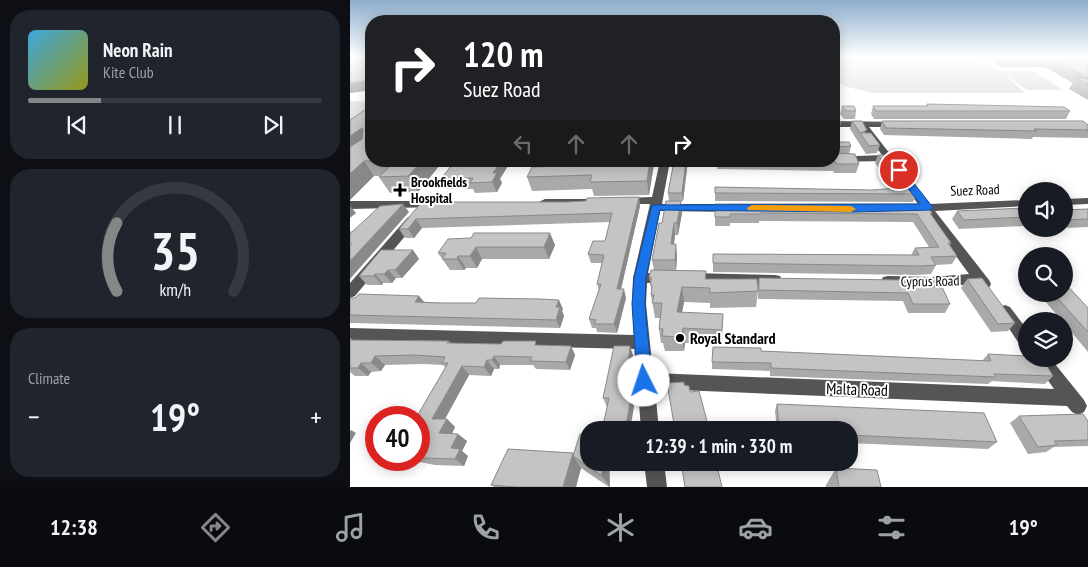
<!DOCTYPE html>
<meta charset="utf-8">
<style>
body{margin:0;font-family:"PT Sans Narrow",sans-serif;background:#20242c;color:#f1f3f6;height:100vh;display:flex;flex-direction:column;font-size:19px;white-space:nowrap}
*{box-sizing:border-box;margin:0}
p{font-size:16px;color:#9ea1a6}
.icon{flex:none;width:28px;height:28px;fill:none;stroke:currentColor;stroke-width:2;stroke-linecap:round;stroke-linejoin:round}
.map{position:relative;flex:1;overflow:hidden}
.panel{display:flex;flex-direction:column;gap:10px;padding:10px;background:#0d0f14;width:350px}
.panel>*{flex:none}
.guide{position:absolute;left:15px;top:15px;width:475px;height:152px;border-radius:20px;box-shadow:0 2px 12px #0003;background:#202124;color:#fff;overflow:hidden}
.controls{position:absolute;left:668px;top:182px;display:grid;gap:10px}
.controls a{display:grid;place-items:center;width:55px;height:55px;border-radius:50%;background:#171b24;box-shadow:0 2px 12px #0003;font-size:25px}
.speed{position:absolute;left:15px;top:406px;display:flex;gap:10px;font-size:25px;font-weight:700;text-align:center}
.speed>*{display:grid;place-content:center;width:65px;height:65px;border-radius:50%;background:#171b24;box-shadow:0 2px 12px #0003;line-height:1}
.speed .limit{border:8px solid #d22;background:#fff;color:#111}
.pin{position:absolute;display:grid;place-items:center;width:42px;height:42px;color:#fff;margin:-21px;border:2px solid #fff;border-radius:50%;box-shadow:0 1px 5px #0007}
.me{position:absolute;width:55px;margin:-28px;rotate:356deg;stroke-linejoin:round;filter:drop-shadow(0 0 4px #0008)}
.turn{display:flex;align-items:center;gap:18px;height:105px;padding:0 15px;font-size:22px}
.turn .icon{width:65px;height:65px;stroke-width:2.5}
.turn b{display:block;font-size:35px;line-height:42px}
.lanes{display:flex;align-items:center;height:48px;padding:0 15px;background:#0003;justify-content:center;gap:25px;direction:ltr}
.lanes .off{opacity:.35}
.big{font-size:38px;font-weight:600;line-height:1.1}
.panel .tile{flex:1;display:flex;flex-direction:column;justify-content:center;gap:8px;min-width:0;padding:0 18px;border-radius:20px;background:#20242c}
.panel .dial{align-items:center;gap:0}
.dial svg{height:130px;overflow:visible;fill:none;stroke:#363941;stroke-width:7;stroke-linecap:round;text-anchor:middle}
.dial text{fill:#f1f3f6;stroke:none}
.song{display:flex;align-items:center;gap:15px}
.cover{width:60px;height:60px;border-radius:8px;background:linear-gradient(135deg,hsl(200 70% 55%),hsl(60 70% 35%))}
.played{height:5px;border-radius:2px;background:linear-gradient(90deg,#858687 25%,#363941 25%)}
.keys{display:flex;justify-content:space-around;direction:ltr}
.heat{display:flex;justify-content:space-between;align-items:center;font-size:28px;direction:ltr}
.trip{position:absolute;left:230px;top:421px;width:278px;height:50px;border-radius:20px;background:#171b24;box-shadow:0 2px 12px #0003;font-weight:600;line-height:50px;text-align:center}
.menu{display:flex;height:80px;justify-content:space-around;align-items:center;background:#090b0e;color:#9ea1a6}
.menu .icon{width:35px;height:35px}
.menu .active{color:#858687}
.menu b{font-size:22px;color:#f1f3f6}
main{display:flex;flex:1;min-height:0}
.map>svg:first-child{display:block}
</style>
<main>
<section class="panel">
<div class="tile">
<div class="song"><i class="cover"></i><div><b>Neon Rain</b><p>Kite Club</p></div></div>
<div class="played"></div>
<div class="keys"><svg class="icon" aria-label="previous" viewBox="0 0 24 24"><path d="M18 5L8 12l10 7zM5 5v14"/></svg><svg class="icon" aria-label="pause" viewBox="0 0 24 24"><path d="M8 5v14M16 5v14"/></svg><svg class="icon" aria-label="next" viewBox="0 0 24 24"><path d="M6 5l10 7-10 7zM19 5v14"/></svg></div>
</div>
<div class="tile dial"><svg viewBox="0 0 100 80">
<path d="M14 69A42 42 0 1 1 86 69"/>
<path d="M14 69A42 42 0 0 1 14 27" stroke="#858687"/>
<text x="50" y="56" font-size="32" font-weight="700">35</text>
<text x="50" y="72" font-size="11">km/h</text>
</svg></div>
<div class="tile"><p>Climate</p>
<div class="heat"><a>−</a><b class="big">19°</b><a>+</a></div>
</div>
</section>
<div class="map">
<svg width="738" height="487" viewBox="0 0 738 487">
<rect width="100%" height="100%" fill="#fff"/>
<g fill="#dcdcdc">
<path d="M484,57H615C626,65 640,62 650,71H684L713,90H677L652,72L675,93H522C496,84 484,93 484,57Z"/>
<polygon points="0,101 21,102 21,121 0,136"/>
</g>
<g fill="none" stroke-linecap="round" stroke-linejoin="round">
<g fill="#555" fill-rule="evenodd">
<polygon points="484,121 552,122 552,126 549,127 519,127 579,204 676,200 676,206 585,211 639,280 641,284 639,288 634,289 627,284 581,287 533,285 531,281 533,277 538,276 581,277 619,274 573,211 557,211 555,208 557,205 568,204 536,161 481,162 484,161 484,157 532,155 511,127 484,127"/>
<polygon points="310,161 320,161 312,204 381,204 387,208 381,212 310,211 298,273 320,274 322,278 320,282 297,283 296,304 303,373 704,389 683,359 701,359 734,400 737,406 734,412 728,415 722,412 717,406 305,389 309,430 291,430 285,349 0,342 0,328 284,335 282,304 283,278 300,204 272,204 266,201 272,198 302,197"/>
<polygon points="738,198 738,204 714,205 714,199"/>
<polygon points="195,199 237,199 243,202 237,205 191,204 189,202"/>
<polygon points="0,201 87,201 93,204 87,207 0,209"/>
<polygon points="62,216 68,220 66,223 5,296 0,298 0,283 58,217"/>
<polygon points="340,273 425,275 430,276 432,280 430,284 425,285 340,283 335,282 333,278 335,274"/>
<polygon points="655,305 660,307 676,328 676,347 670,345 650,315 648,311 650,307"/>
<polygon points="294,462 314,462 317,487 297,487"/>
</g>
</g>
<g fill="#a9a9a9">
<polygon points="0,57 21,57 21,90 0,93"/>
<polygon points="635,57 738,57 738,100 719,89 723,83 695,67 652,67"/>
<polygon points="577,104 720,111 716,119 524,119 521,114 523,106 576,106"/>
<polygon points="484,106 486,111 484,119 491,122 489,131 484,131"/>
<polygon points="492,106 506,111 505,119 494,119 490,114"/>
<polygon points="0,120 21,161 93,161 68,192 40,193 29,177 31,176 24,176 0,200"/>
<polygon points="502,121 530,145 527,153 516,154 500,129"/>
<polygon points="532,121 738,125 738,138 683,137 682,139 534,135 530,129"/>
<polygon points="484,142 501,146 499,154 509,164 506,173 484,173 483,171 367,169 367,161 484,161"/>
<polygon points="528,155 567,194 563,202 365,201 365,187 522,190 539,189 530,176 531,172 525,163"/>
<polygon points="105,161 150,179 152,183 147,192 125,193 123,189 97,189 91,179"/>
<polygon points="181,161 206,161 202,165"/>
<polygon points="208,161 303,161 304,164 299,195 244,196 242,189 182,191 177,177 232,165"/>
<polygon points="324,161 338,161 333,201 319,201 318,193"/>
<polygon points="289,197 290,206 271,289 276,298 267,333 247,332 246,328 242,328 239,319 249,290 247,284 252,263 241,263 238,254 255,241 260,222 72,228 64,238 55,238 49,229 71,203 217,202"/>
<polygon points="365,204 582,213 581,215 601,243 600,245 607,256 602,264 586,265 581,274 566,275 363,272 363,254 561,255 565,248 579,247 563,222 409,221 409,223 380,223 380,226 365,226"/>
<polygon points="676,208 676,226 609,229 602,219 607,211"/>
<polygon points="738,209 738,227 714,228 714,210"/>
<polygon points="332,213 328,235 325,235 324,244 327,256 326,270 356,271 356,279 408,291 406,307 360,308 360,303 334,302 332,313 373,314 372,344 335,343 334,351 315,351 313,343 311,343 309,329 310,318 305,318 301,295 302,291 299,277 304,270 302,260 312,223"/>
<polygon points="98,239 205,245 199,259 132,259 127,268 116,268 114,270 100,270 88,253"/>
<polygon points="63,250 69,259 52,278 46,278 42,283 33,283 32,285 17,285 9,276"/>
<polygon points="676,269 676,279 672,274"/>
<polygon points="409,278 556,287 600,304 595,313 558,313 553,301 408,299 408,286"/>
<polygon points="617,279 665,323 658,331 641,332 611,288"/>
<polygon points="689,294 714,294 738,308 738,352 714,323 714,321 712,321"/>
<polygon points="0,298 213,309 212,311 214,316 210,328 0,323"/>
<polygon points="0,338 3,340 99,341 101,343 221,346 225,355 220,370 186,369 183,365 150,365 149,369 144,369 141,376 119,375 95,419 97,419 105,427 102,434 117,441 112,451 118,456 114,466 85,465 59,460 69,460 69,418 96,368 93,365 74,364 35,365 31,371 21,372 18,376 5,376 0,372"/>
<polygon points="280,346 283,356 282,368 284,377 280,398 284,407 257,407 253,398"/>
<polygon points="411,351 632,361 638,354 703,376 695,384 642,381 638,384 420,376 420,371 362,369 362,362"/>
<polygon points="427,404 647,442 638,449 499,443 499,430 427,430 425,411"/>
<polygon points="669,416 738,421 738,446 704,447 696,452 678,454 660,423"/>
<polygon points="223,453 224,454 239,462 259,462 260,487 259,487 231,468 226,487 144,487 141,485"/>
<polygon points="34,460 49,460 47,463 36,461"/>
<polygon points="486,468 531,487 476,487 476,485"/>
</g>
<g fill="#898989">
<polygon points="21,80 21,90 0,93 0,83"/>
<polygon points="12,128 21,142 0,158 0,136"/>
<polygon points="14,161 24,176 0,200 0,174"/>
<polygon points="72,161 93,161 68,192 58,176"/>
<polygon points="151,161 161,161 150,179 152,183 147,192 142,182 143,173"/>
<polygon points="201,161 206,161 202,165"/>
<polygon points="300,161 303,161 304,164 299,195 297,181"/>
<polygon points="336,161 338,161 333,201 332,193"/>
<polygon points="289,197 290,206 269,298 267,289"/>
<polygon points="331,201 332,213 328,235 327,223"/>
<polygon points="53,204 59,212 0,279 0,261"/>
<polygon points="0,206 6,213 0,218"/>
<polygon points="66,219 72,228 64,238 58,229"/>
<polygon points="324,223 325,235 322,256 321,244"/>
<polygon points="200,233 205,245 199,259 194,247"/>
<polygon points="326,244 327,256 326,272 325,260"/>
<polygon points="126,247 132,259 127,268 120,256"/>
<polygon points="63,250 69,259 52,278 45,270"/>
<polygon points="108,256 116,268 114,270 107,259"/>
<polygon points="38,270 46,278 42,283 34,274"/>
<polygon points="25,274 33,283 32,285 24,276"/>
<polygon points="332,287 334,302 329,327 327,312"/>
<polygon points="274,289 276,298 267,333 264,324"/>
<polygon points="69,296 76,304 65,302"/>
<polygon points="209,300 213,309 212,311 214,316 210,328 206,320 206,307"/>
<polygon points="333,328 335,343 334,351 332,337"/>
<polygon points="221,346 225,355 220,370 216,362"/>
<polygon points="280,346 283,356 282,368 284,377 279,407 276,398"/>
<polygon points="25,356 35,365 31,371 21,363"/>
<polygon points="144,356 150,365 149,369 142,360"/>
<polygon points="137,360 144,369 141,376 134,367"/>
<polygon points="11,363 21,372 18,376 8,368"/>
<polygon points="112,366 119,375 91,426 82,419"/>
<polygon points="281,398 284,407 280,430 275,430"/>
<polygon points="97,419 105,427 98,441 89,433"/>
<polygon points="1,430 6,433 0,443 0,431"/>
<polygon points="108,434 117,441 112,451 118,456 114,466 105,459 101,448"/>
<polygon points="223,453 228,460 223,456 231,468 226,487 213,487"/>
<polygon points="42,460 49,460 47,463"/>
<polygon points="252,462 259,462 260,487 252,476"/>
</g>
<g fill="#c4c4c4" stroke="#898989">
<polygon points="17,57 21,57 21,80 0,83 0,61 13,61"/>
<polygon points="686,57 738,57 738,85 726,78 738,78 700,58"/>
<polygon points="577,104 714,107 720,111 526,111 523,106 578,106"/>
<polygon points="21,106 21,161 14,161 0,174 0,147 12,139 13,130 12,128 0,136 0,120"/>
<polygon points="484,106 486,111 484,113 484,118 491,122 484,122"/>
<polygon points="492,106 504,106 506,111 496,111"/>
<polygon points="502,121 512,121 517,130 511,133 521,133 530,145 519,146"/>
<polygon points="532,121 733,121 738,125 738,130 684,129 687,131 536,128"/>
<polygon points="484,142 499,142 501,146 485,147 484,148"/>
<polygon points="484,153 505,154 509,164 486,164 486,162 453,161 484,161"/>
<polygon points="528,155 538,155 567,194 365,193 365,187 522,190 548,188 533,168 537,168"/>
<polygon points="45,161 72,161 58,176 29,177"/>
<polygon points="105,161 151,161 143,173 147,173 142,182 120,183 123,178 91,179"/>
<polygon points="271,161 300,161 297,181 240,182 242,175 177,177 182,167 271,164"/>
<polygon points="324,161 336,161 332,193 318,193"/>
<polygon points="289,197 267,289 274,289 264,324 244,324 246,320 239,319 251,284 247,284 254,255 238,254 243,241 255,241 262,213 66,219 58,229 49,229 71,203 74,202 217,202 236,201 237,198"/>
<polygon points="316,201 331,201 327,223 324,223 321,244 326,244 325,260 302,260 309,223 312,223"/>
<polygon points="53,204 0,261 0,247 2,244 0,244 0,232 2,232 30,206"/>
<polygon points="365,204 576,204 582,213 580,213 601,243 598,243 607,256 581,257 586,265 571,266 363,263 363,254 569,255 565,248 589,247 567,214 410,213 410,214 380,214 380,217 365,217"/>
<polygon points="676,208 676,217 614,220 607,211"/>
<polygon points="738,209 738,219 714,220 714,210"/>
<polygon points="124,233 200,233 194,247 126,247 120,256 108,256 107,259 92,259 96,253 88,253 98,239 121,238"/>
<polygon points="31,250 63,250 45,270 38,270 34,274 25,274 24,276 9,276"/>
<polygon points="301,270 356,271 355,279 407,279 408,291 360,293 360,288 332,287 327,312 373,314 372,330 333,328 332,337 312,336 313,329 309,329 312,303 302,303 304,295 301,295 302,286 301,286 301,277 299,277"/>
<polygon points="409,278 552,280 556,287 592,287 600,304 563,304 558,293 409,290"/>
<polygon points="632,278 665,323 648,324 617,279"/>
<polygon points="714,282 738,308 738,332 704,294 714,294"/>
<polygon points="9,294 69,296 65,302 89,303 126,303 129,298 190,299 209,300 206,307 210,307 206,320 0,315 0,298 5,298"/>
<polygon points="0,340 99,341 97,343 151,344 153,341 186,341 185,345 221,346 216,362 180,361 182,357 144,356 142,360 137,360 134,367 112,366 82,419 97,419 89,433 108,434 101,448 110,449 105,459 75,458 69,457 69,418 66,418 98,363 92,363 95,357 65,355 25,356 21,363 11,363 8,368 0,368"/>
<polygon points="264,346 280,346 278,367 281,367 276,398 281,398 275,430 252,430 259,398 253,398"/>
<polygon points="363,347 411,348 411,351 641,361 638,354 676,356 676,359 693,359 703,376 644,374 646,377 421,368 421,363 362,362"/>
<polygon points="334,382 334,385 339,386 340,392 349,391 358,425 365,423 367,430 325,430 317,383"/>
<polygon points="427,404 634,413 647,442 499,435 499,430 429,430"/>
<polygon points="733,414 738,421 738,440 704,441 707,445 688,447 669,416"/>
<polygon points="230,434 239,435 239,462 252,462 252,476 223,456"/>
<polygon points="158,449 223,453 213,487 166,487 141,485"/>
<polygon points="331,462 355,462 356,469 367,466 372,487 335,487"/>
<polygon points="486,468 527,470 531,487 489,487"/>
</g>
<linearGradient id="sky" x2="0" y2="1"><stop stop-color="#8cadcc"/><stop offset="0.45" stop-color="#fff"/><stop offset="1" stop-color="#fff" stop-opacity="0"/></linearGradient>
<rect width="738" height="126" fill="url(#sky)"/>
<polygon fill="#1a73e8" stroke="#114b97" points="549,167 552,168 581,205 583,207 581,210 504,212 310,210 296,278 295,304 302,381 300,386 294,389 289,386 287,381 282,304 284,278 302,205 570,204 544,170"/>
<polygon fill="#f59e0b" points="402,205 501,206 506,209 501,212 398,210 397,208"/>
<g fill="#000" stroke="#fff" stroke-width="2">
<path d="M47.5 182.5h5v5h5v5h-5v5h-5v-5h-5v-5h5z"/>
<circle cx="330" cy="338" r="5"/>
</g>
<g text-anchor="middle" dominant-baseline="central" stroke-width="4" stroke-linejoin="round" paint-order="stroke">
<g font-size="14" font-weight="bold" fill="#000" stroke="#fff" text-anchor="start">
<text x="61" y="182">Brookfields<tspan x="61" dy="16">Hospital</tspan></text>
</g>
<g font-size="14" fill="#000" stroke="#fff">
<text transform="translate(625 190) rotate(-2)">Suez Road</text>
<text transform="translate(580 281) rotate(-1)">Cyprus Road</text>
</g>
<g font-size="16" font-weight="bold" fill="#000" stroke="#fff" text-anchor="start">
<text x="340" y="338">Royal Standard</text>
</g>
<g font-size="16" fill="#000" stroke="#fff">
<text transform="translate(507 389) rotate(2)">Malta Road</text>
</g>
</g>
</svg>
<div class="controls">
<a><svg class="icon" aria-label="sound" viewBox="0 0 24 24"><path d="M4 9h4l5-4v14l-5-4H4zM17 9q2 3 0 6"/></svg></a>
<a><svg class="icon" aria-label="search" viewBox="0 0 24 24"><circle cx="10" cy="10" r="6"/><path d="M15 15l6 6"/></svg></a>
<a><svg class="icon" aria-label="layers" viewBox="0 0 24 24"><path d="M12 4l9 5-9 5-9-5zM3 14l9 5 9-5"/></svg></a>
</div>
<div class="speed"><div class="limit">40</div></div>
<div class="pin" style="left:549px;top:170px;background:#d93025"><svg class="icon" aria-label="arrive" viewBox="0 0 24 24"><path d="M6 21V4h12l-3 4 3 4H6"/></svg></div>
<svg class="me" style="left:294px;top:381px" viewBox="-20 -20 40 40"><circle r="19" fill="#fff"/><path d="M0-13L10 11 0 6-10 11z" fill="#1a73e8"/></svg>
<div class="trip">12:39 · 1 min · 330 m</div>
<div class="guide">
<div class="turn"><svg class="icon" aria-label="right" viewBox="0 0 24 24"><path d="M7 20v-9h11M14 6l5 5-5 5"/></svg><div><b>120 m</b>Suez Road</div></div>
<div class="lanes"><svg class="icon off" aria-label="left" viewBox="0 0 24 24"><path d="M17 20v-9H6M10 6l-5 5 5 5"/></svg><svg class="icon off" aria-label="ahead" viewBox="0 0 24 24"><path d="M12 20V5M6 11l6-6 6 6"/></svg><svg class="icon off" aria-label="ahead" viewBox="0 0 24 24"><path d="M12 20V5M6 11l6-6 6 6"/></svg><svg class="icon" aria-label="right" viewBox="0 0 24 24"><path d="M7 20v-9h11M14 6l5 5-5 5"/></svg></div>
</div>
</div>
</main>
<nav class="menu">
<b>12:38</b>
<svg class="icon active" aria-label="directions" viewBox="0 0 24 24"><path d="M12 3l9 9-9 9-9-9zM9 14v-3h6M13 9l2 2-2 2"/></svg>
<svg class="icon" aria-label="music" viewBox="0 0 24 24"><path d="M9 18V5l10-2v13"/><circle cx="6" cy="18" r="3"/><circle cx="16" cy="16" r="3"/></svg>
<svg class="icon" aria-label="phone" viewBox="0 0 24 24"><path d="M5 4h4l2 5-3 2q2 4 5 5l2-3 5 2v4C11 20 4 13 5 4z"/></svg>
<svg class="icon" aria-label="climate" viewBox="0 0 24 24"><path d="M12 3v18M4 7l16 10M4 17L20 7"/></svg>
<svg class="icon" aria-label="car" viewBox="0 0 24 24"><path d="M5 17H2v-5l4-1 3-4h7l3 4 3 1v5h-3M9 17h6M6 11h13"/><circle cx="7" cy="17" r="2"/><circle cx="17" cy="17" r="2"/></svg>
<svg class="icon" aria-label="filters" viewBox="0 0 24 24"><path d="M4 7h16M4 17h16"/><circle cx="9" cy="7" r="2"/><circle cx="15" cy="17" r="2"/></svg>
<b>19°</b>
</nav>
